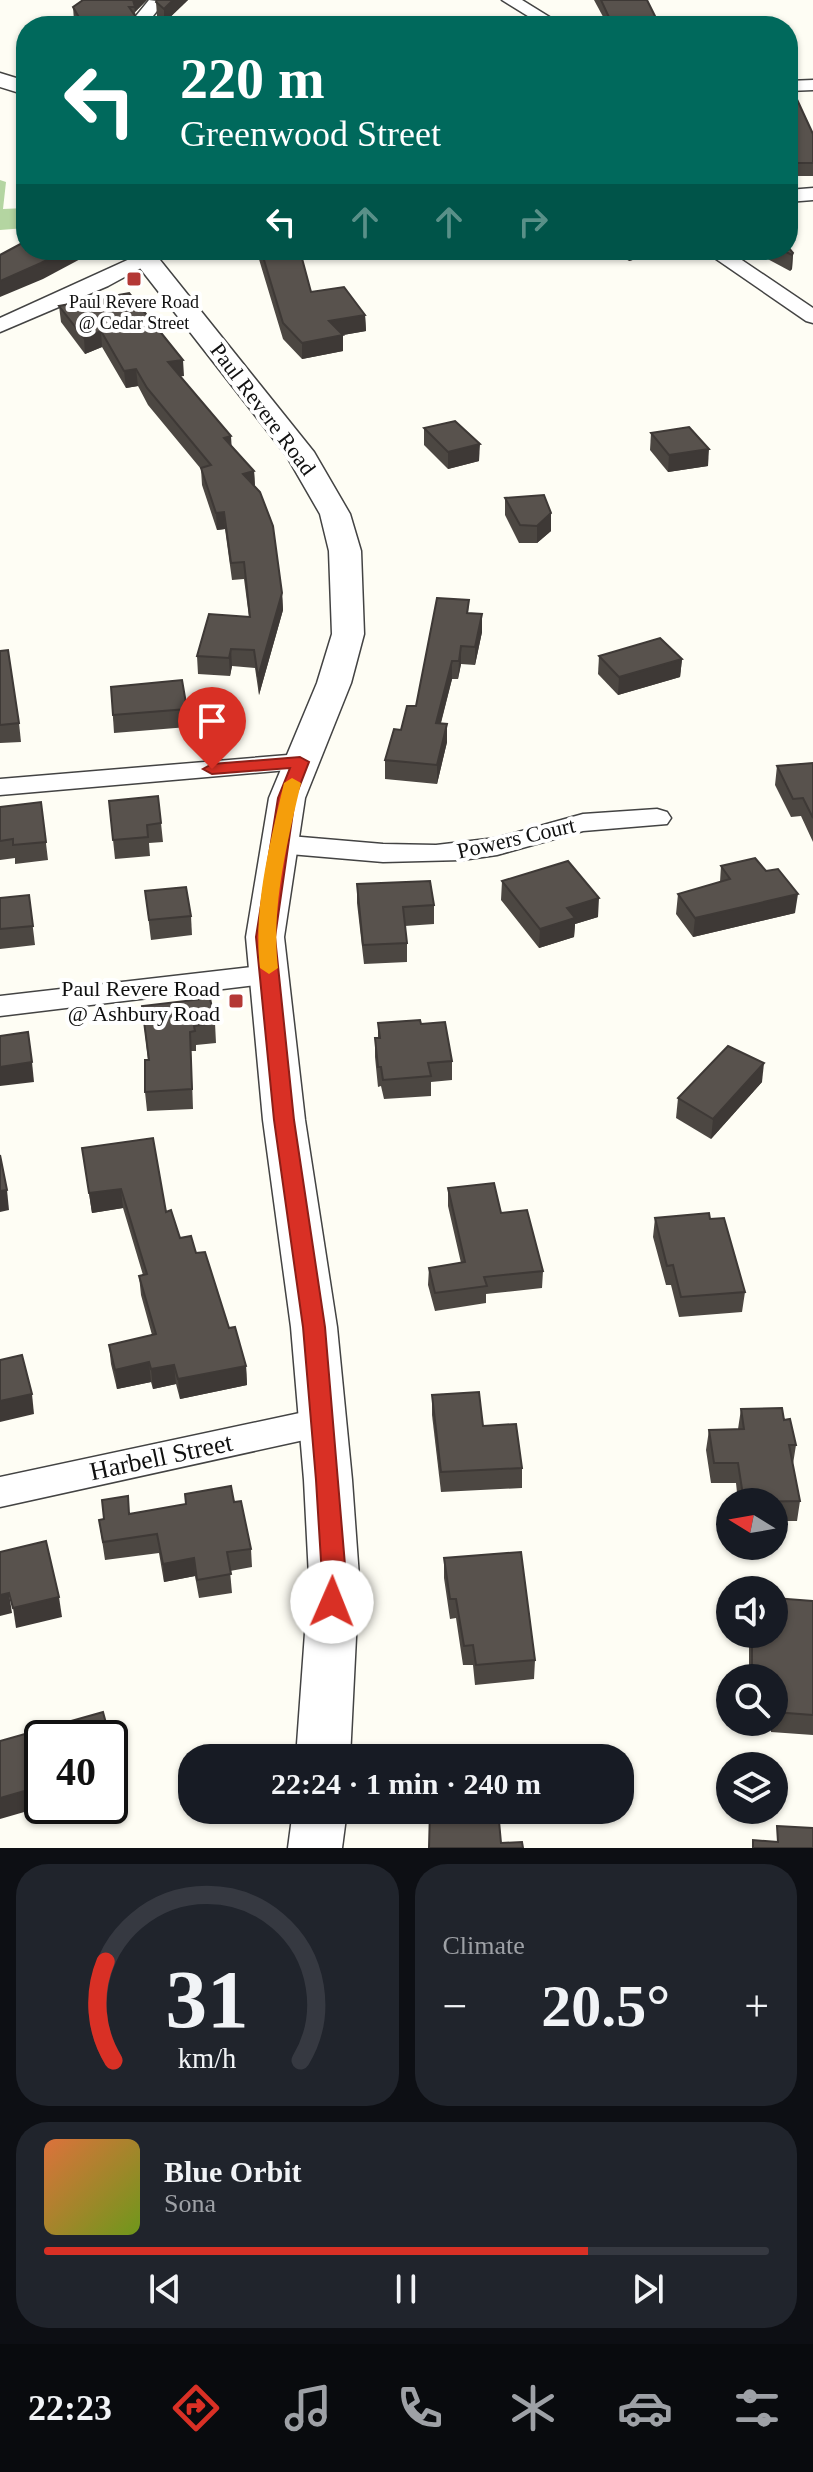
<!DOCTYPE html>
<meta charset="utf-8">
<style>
body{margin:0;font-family:"Times New Roman",serif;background:#20242c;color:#f1f3f6;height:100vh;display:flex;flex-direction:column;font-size:30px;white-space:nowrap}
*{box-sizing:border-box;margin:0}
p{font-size:26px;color:#9ea1a6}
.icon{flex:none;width:44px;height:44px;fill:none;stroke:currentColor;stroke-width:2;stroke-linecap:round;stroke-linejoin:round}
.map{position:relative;height:1848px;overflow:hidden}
.details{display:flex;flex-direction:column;gap:16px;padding:16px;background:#0d0f14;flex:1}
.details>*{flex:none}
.banner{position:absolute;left:16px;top:16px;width:782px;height:244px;border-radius:32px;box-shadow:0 2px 6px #0004;background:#00695c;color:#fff;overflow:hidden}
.needle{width:52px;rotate:281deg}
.controls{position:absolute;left:716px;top:1488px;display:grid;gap:16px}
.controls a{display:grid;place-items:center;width:72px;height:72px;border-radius:50%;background:#171b24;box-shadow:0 2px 6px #0004;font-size:40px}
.speed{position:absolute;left:24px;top:1720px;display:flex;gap:16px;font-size:40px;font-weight:700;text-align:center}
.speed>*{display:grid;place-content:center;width:104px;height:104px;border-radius:50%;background:#171b24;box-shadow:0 2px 6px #0004;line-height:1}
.speed .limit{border:4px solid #111;border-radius:12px;background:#fff;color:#111}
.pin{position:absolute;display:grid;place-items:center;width:68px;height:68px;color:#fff;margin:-82px -34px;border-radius:50% 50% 50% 0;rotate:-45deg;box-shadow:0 0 8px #0007}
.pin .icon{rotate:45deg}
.me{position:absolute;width:88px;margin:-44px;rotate:1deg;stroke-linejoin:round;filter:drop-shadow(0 0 6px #0008)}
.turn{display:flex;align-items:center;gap:28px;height:168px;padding:0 32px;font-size:36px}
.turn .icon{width:104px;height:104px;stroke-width:2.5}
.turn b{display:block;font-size:56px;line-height:68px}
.lanes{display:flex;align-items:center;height:76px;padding:0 32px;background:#0003;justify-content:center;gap:40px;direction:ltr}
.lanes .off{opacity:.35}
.big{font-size:60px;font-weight:700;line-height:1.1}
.details .card{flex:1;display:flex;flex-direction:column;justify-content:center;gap:12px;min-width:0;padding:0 28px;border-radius:32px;background:#20242c}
.details .dial{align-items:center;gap:0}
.dial svg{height:208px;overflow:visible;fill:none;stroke:#363941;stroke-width:7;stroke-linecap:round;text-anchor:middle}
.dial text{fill:#f1f3f6;stroke:none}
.song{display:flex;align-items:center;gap:24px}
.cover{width:96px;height:96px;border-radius:12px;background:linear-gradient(135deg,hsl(20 70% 55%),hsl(80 70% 35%))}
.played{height:8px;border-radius:4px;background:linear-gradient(90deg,#d93025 75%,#363941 75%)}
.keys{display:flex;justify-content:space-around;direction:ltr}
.heat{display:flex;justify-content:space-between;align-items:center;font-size:44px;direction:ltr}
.details .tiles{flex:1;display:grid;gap:16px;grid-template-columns:1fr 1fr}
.card:last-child{grid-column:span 2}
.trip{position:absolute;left:178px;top:1744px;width:456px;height:80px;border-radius:32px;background:#171b24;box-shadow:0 2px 6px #0004;font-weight:700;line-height:80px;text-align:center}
.dock{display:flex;height:128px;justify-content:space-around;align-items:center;background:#090b0e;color:#9ea1a6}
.dock .icon{width:56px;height:56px}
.dock .current{color:#d93025}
.dock b{font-size:36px;color:#f1f3f6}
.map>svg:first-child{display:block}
</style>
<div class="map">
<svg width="813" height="1848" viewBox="0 0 813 1848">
<rect width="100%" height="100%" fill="#fefdf4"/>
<polygon fill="#b4d5a1" points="0,180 6,182 3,209 26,208 26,228 0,230"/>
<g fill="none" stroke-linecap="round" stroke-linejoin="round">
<g stroke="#434343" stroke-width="3">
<g id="minor">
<polygon points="149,0 164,2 153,16 161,26 144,26 136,16"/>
<polygon points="502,0 522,0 564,26 544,26"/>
<polygon points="813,80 813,90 788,91 788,81"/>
<polygon points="813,188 813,200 788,202 788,190"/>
<polygon points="703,250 727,250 813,308 813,323 806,321"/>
<polygon points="145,252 152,254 155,258 152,262 108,286 0,332 0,318"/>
<polygon points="300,754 310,756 314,762 310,768 0,795 0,779"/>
<polygon points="657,809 667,812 671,818 667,824 583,831 497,855 462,860 383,862 278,853 268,850 264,844 268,838 278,835 383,844 436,845 496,838 583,814"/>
<polygon points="270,965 281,968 285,975 281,982 0,1016 0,996"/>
<polygon points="323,1408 336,1413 342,1423 336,1433 0,1507 0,1477"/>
</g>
</g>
<g stroke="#434343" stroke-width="3">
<g id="tertiary">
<polygon points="0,73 26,81 26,95 0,87"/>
<polygon points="140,250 170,250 160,260 314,452 350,514 361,551 364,634 351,683 305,798 284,937 305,1120 337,1327 352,1480 359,1577 350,1758 296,1758 309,1577 304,1480 291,1327 263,1120 246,937 269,798 317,683 332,634 329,551 320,514 286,455 136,263 132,258"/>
<polygon points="293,1810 347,1810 342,1848 288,1848"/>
</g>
</g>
<use href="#minor" fill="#fff" fill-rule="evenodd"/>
<use href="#tertiary" fill="#fff" fill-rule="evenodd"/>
</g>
<g fill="#4c4742">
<polygon points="83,0 147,0 135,12 138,26 77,26 74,21 73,7"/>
<polygon points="157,0 188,0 164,23 157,16 156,2"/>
<polygon points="594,0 647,0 660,26 608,26"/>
<polygon points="788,80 813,134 813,176 788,176"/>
<polygon points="258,250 294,250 311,292 365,315 366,331 343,335 343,351 302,359 283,339 258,256"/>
<polygon points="612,250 668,250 629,261"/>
<polygon points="751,250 788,250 793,253 792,269 790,271"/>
<polygon points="59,306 184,376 180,376 232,446 254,471 255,486 282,593 283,610 259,695 255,668 232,666 230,676 198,674 197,656 249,617 244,579 232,580 225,529 217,530 202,485 201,469 148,405 138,386 126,388 102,347 85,354 61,322"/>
<polygon points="424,428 479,461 448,469 424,445"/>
<polygon points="651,433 708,466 668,472 650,450"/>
<polygon points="505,498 551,513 551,531 537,543 519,543 505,515"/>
<polygon points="469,600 468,613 482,614 482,632 475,665 461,664 458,679 452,679 441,723 447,742 437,784 385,779 385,760 401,730 416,706"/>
<polygon points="0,651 19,723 21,742 0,743"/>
<polygon points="599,656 682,659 680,677 618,695 598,674"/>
<polygon points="111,687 187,709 188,727 114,733"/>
<polygon points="813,763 813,842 801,816 791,817 775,785 777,766"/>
<polygon points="109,801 161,823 163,842 149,843 150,856 115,859"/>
<polygon points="41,802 48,860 15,864 15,858 0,860 0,807"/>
<polygon points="721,866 795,913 693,937 676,914 678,894 720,882"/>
<polygon points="502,881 598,917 575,924 574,937 539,948 501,900"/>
<polygon points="357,884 434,905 434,924 405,926 407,943 407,962 364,964 357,903"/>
<polygon points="145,891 191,916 192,935 151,940"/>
<polygon points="29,895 35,945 0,949 0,898"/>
<polygon points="142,1006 215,1023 216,1043 196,1045 196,1051 191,1051 193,1109 147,1111 145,1092 148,1060"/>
<polygon points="378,1023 421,1024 452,1061 452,1080 431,1082 431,1096 384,1099 381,1086 378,1087 375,1057 375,1038 378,1038"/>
<polygon points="762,1082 711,1139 676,1118 678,1098"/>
<polygon points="82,1148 166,1212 180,1238 196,1253 246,1366 247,1385 180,1399 176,1384 153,1389 151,1382 117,1389 111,1364 109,1345 152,1335 141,1295 139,1276 143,1275 123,1208 92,1213"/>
<polygon points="448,1188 501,1213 543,1271 542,1288 486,1294 486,1303 435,1311 428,1285 429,1268 461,1263 448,1206"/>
<polygon points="655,1218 745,1292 742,1312 679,1317 671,1285 666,1285 653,1237"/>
<polygon points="432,1395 483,1426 522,1468 522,1488 441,1492 432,1415"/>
<polygon points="741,1409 784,1420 796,1445 793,1464 800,1501 797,1521 774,1521 774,1502 738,1502 736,1483 711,1483 706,1450 709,1430 738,1429"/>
<polygon points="185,1494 234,1502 251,1549 252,1567 230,1571 232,1593 199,1598 195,1576 164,1582 159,1553 105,1560 99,1520 186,1505"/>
<polygon points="444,1558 535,1660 534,1679 475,1685 473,1665 463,1665 456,1618 450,1619 444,1578"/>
<polygon points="813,1601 813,1735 771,1732 771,1722 774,1722 774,1678 749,1678 749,1634 774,1634"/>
</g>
<g fill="#3e3936">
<polygon points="133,0 147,0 135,12"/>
<polygon points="173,0 188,0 164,23 164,9"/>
<polygon points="138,20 138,26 130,26 129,21"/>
<polygon points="66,250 86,250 86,256 43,279 0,297 0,281"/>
<polygon points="630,250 668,250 629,261"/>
<polygon points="793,253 792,269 790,271 792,255"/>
<polygon points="365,315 366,331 343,335 343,351 302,359 302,343 329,321"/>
<polygon points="101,331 102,347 85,354 84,338"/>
<polygon points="183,360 184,376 169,378 168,362"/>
<polygon points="136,369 138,386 126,388 124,371"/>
<polygon points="231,436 232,453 224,438"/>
<polygon points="480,444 479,461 448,469 448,452"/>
<polygon points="709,449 708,466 668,472 669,455"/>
<polygon points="254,471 255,488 243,474"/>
<polygon points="224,512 225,529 217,530 216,513"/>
<polygon points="551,513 551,531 537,543 537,526"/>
<polygon points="282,593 283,610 259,695 258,677"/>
<polygon points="482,614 482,632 475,665 475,647"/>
<polygon points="461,646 461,664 458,679 459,661"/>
<polygon points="231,649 232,666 230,676 229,658"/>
<polygon points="682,659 680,677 618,695 619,677"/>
<polygon points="452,661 452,679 436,741 436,723"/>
<polygon points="447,724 447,742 437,784 437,765"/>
<polygon points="798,894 795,913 693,937 695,918"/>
<polygon points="599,898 598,917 575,924 574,937 539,948 540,929 567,908"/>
<polygon points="32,1062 34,1082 0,1086 0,1067"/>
<polygon points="764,1063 762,1082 711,1139 713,1119"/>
<polygon points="121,1189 123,1208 92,1213 89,1193"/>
<polygon points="7,1190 9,1210 0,1212 0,1191"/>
<polygon points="149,1362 151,1382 117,1389 115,1370"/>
<polygon points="174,1365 176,1384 153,1389 151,1369"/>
<polygon points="246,1366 247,1385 180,1399 178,1379"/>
<polygon points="32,1394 34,1414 0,1422 0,1401"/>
<polygon points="194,1558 195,1576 164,1582 163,1564"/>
<polygon points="9,1593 12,1613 0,1616 0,1595"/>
<polygon points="59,1597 62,1617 16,1628 13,1608"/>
<polygon points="113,1749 115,1769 110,1770 110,1750"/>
<polygon points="42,1786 42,1806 45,1806 0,1819 0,1798"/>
</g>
<g fill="#58524d" stroke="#3e3936" stroke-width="2">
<polygon points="83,0 133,0 135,7 129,7 138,20 129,21 133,26 84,26 73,7"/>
<polygon points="157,0 173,0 164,9 156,2"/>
<polygon points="601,0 647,0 660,26 613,26"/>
<polygon points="788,80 813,134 813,163 788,163"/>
<polygon points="26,241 26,250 66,250 41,263 0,281 0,255"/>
<polygon points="788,247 793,253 792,255 782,250 788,250"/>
<polygon points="261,250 294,250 300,251 311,292 344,287 365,315 329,321 343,335 302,343 283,323"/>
<polygon points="129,293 183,360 168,362 231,436 224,438 254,471 243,474 260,492 273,526 282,593 258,677 254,650 231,649 229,658 197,656 209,614 250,617 244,562 231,563 224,512 216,513 201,468 211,465 147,388 136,369 124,371 101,331 84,338 59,306"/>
<polygon points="455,421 480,444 448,452 424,428"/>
<polygon points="689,427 709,449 669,455 651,433"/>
<polygon points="544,495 551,513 537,526 520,525 505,498"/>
<polygon points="437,598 469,600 467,613 482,614 475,647 461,646 459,661 452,661 436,723 447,724 437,765 385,760 394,729 401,730 407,706 416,706"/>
<polygon points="660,638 682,659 619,677 599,656"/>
<polygon points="8,650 19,723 0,725 0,651"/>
<polygon points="182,680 187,709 113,715 111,687"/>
<polygon points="813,763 813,818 803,798 793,799 777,766"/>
<polygon points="158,796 161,823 147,825 148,837 113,840 109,801"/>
<polygon points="41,802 46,842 13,845 13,839 0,841 0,807"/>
<polygon points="755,858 766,871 778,869 798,894 695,918 678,894 730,879 721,866"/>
<polygon points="568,861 599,898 567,908 575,918 540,929 502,881"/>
<polygon points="430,881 434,905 403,907 407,943 363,945 357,884"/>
<polygon points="186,887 191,916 149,920 145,891"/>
<polygon points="29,895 33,926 0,929 0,898"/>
<polygon points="210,998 215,1023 194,1026 195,1031 190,1032 192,1089 145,1092 145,1060 149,1060 142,1006"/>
<polygon points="420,1020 421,1024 445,1022 452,1061 428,1063 431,1076 383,1080 381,1067 378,1067 375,1038 380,1038 378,1023"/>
<polygon points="28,1032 32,1062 0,1067 0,1036"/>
<polygon points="728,1046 764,1063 713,1119 678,1098"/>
<polygon points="153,1138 166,1212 171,1210 180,1238 191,1236 196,1253 205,1252 229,1328 235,1327 246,1366 178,1379 174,1365 151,1369 149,1362 115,1370 109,1345 156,1334 139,1276 147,1274 121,1189 89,1193 82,1148"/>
<polygon points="0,1155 7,1190 0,1191"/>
<polygon points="494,1183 501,1213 527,1210 543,1271 484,1277 487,1286 435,1293 429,1268 465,1262 448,1188"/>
<polygon points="709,1213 710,1219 724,1218 745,1292 681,1297 673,1265 667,1266 655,1218"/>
<polygon points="22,1355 32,1394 0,1401 0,1360"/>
<polygon points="479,1392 483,1426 516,1424 522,1468 441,1472 432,1395"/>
<polygon points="782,1408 784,1420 790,1419 796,1445 789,1445 800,1501 744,1502 738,1463 714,1463 709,1430 744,1429 741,1409"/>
<polygon points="231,1486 234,1502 241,1501 251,1549 227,1552 231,1574 197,1580 194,1558 163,1564 157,1534 103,1542 99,1520 104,1519 102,1500 128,1496 129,1514 186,1504 185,1494"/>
<polygon points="46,1541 59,1597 13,1608 9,1593 0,1595 0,1552"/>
<polygon points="521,1552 535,1660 476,1665 473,1645 464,1646 456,1599 450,1599 444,1558"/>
<polygon points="774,1598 813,1601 813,1715 774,1712 774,1678 752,1675 752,1634 774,1634"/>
<polygon points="103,1712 110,1738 42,1738 42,1786 0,1798 0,1741"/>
<polygon points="430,1810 498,1810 501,1843 522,1842 523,1848 429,1848"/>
<polygon points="777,1826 813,1828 813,1848 753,1848 753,1840 778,1842"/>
</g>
<polygon fill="#d93025" stroke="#8d1f18" stroke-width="2" points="300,757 309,762 295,798 275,937 294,1120 325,1327 346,1577 341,1609 332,1612 323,1609 320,1602 322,1577 316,1480 303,1327 274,1120 256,937 278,798 290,768 212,774 203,769 212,764"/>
<path fill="#f59e0b" d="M292,778L301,783C287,843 271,907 278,968L269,974L260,968C253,907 270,843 284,783Z"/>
<g fill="#b43835" stroke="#fff" stroke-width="3">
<rect x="126" y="271" width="16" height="16" rx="4"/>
<rect x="228" y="993" width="16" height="16" rx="4"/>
</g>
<g text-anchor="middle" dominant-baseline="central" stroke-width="8" stroke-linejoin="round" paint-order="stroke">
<g font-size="18" fill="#101010" stroke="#fff">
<text x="134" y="302">Paul Revere Road<tspan x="134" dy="21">@ Cedar Street</tspan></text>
</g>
<g font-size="22" fill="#101010" stroke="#fff">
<text transform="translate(263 409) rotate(53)">Paul Revere Road</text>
<text transform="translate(516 838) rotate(-13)">Powers Court</text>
</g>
<g font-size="22" fill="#101010" stroke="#fff" text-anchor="end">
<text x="220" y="988">Paul Revere Road<tspan x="220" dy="25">@ Ashbury Road</tspan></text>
</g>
<g font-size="26" fill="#101010" stroke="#fff">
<text transform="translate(161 1457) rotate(-12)">Harbell Street</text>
</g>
</g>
</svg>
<div class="controls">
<a><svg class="needle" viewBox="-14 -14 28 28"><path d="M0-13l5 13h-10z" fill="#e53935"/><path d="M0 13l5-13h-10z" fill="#9ea1a6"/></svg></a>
<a><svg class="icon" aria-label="sound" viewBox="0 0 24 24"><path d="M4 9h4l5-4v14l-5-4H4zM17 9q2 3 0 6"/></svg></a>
<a><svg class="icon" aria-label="search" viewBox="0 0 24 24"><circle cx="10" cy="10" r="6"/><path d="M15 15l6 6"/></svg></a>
<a><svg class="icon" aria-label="layers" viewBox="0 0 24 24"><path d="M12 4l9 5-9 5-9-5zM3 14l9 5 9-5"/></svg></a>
</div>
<div class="speed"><div class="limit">40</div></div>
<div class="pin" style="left:212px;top:769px;background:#d93025"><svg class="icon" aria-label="arrive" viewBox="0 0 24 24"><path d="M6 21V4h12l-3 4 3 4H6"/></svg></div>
<svg class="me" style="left:332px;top:1602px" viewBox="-20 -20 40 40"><circle r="19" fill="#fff"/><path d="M0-13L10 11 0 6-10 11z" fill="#d93025"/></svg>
<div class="trip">22:24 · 1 min · 240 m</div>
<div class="banner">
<div class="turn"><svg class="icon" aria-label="left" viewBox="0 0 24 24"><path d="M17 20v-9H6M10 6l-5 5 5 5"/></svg><div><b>220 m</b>Greenwood Street</div></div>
<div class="lanes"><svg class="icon" aria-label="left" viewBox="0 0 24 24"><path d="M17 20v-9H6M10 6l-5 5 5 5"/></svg><svg class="icon off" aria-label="ahead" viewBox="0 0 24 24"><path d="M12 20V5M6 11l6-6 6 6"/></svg><svg class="icon off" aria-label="ahead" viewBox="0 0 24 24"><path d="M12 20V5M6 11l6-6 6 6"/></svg><svg class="icon off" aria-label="right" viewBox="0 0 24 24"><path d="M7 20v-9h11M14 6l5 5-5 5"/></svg></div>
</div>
</div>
<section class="details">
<div class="tiles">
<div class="card dial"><svg viewBox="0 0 100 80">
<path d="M14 69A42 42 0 1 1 86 69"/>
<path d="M14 69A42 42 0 0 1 11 31" stroke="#d93025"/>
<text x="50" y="56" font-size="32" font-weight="700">31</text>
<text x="50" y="72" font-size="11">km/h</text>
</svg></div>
<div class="card"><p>Climate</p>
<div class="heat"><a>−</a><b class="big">20.5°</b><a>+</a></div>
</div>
<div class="card">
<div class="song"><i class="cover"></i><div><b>Blue Orbit</b><p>Sona</p></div></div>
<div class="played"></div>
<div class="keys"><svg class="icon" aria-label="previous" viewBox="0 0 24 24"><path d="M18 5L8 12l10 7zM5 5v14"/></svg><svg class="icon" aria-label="pause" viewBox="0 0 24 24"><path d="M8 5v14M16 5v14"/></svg><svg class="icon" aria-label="next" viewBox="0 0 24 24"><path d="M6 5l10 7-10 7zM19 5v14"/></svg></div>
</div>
</div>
</section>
<nav class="dock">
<b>22:23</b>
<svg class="icon current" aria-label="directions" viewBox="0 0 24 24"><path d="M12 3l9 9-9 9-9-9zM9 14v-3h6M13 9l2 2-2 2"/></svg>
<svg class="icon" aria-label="music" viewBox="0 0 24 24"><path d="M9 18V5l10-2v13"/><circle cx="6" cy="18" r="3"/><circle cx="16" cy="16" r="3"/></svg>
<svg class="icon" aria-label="phone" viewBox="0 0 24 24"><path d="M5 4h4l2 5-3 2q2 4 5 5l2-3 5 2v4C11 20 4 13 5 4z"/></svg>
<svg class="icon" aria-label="climate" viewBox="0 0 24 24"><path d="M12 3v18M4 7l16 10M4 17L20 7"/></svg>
<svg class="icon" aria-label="car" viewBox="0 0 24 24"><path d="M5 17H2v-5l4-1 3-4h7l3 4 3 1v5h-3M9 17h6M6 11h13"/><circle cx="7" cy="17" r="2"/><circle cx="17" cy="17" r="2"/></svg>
<svg class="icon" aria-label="filters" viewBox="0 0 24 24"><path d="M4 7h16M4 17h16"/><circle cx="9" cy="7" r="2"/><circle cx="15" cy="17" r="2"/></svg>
</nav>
